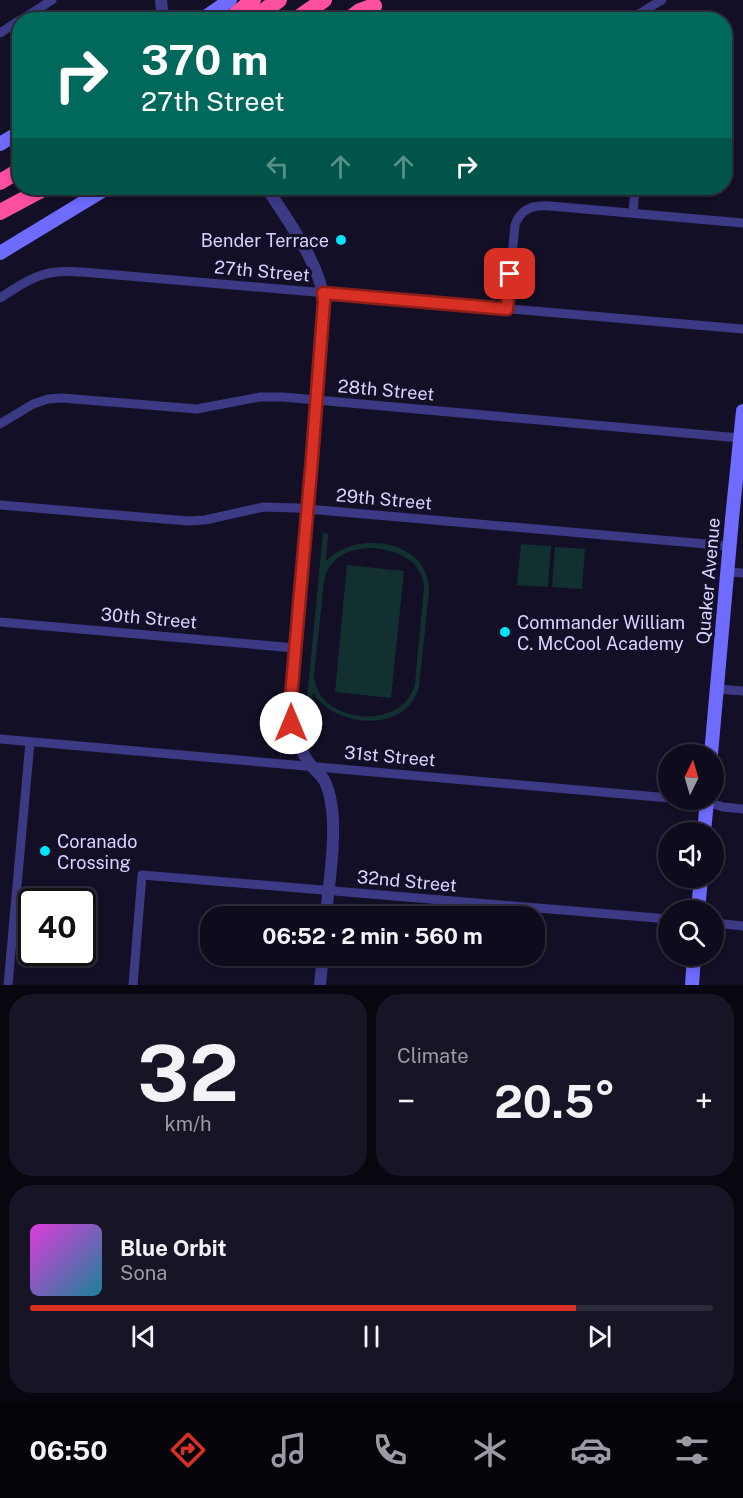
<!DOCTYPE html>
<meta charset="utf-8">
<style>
body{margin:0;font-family:"Public Sans",sans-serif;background:#171425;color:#f1f3f6;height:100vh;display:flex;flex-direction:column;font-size:22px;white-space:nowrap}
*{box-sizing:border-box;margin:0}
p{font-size:20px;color:#9b9ba3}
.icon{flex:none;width:33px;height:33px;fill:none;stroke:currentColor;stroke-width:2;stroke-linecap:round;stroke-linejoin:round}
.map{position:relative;height:985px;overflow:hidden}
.details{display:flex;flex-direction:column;gap:9px;padding:9px;background:#08060f;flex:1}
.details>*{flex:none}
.hud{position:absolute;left:12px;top:12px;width:720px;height:183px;border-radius:24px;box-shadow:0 3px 9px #0003,0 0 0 2px #2e2b3b;background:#00695c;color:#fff;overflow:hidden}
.needle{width:39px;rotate:5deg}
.fabs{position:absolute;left:658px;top:744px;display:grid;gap:12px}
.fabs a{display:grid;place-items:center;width:66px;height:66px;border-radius:50%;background:#0e0b1c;box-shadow:0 3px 9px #0003,0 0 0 2px #2e2b3b;font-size:30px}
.speed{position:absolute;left:18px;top:888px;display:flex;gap:12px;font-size:30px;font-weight:700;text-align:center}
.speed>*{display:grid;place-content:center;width:78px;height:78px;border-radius:50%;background:#0e0b1c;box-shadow:0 3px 9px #0003,0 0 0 2px #2e2b3b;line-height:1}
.speed .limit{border:3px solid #111;border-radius:9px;background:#fff;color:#111}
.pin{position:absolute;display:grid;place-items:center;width:51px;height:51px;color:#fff;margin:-26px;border-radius:12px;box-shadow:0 3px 9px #0006}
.me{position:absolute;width:66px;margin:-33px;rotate:0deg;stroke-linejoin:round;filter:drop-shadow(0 0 4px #0008)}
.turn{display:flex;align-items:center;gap:21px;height:126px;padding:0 30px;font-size:27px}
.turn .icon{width:78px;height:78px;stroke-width:2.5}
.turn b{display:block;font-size:42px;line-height:51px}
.lanes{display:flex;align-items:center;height:57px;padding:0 30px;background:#0003;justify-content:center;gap:30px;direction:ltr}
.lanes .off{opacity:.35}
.big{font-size:45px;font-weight:700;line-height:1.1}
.details .card{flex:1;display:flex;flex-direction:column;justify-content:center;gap:9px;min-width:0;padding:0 21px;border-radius:24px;background:#171425}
.details .dial{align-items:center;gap:0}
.dial b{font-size:78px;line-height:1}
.song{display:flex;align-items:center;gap:18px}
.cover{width:72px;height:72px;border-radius:9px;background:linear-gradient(135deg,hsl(300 70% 55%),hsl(190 70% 35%))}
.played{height:6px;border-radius:3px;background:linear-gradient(90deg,#d93025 80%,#2e2b3b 80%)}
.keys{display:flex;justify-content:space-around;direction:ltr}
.heat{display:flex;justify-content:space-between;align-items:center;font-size:33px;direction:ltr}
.details .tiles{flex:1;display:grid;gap:9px;grid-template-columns:1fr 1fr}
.card:last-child{grid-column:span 2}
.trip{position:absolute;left:200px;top:906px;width:345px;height:60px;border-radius:24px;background:#0e0b1c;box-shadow:0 3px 9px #0003,0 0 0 2px #2e2b3b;font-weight:700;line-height:60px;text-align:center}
.dock{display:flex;height:96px;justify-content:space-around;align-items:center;background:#06040b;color:#9b9ba3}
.dock .icon{width:42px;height:42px}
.dock .active{color:#d93025}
.dock b{font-size:27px;color:#f1f3f6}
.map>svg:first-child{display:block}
</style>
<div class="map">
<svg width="743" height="985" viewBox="0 0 743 985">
<rect width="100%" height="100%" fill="#130f26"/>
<g fill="#12302f" fill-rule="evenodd">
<path d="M323,533L328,534L326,561C356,529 431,540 429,592L419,687C407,734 335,728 313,693L310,720L305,719ZM367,548C393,548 423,559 424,588L415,683C405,733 317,724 314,676L324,581C328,559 346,550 367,548Z"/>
<polygon points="521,544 551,546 548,587 517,585"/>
<polygon points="555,547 585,549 582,589 552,587"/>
<polygon points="347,565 404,571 391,698 335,692"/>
</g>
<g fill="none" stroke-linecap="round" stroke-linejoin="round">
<g stroke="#3d3a85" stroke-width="9">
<polyline points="21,20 52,0"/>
<polyline points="629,20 662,0"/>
<polyline points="649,20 650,7"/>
<polyline points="0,33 20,20"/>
<polyline points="272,195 284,188"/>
<polyline points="633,213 635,188"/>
<path d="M0,298C17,287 37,273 57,272C65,271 74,272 82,272L743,329"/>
<path d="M507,308L515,225C521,208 533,205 550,206L743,223"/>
<polyline points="0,424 33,404 48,399 62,398 197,409 260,397 283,397 740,438"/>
<polyline points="0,505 188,521 205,520 263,507 296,508 729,546"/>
<polyline points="727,572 743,573"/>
<polyline points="0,622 295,648"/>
<polyline points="717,689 743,691"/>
<polyline points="0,739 669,798"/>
<polyline points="680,800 707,802 723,807 743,809"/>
<polyline points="714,923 743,926"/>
<polyline points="8,985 30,742"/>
<polyline points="133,985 142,875 669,919"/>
</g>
<g stroke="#3d3a85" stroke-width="12">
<polyline points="161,0 162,10 165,20"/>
<path d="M267,188C287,220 320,263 324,301L313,455L290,708C292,729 298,748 310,764C315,771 322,775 325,782C341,816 329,879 326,916"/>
<polyline points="320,985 323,956"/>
</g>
<g stroke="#6f6bff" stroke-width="14">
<polyline points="201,20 230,0"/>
<polyline points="0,144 20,132"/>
<polyline points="0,253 107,188"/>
<polyline points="711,754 732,519 743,411"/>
<polyline points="704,832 707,800"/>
<polyline points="698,910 701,878"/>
<polyline points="692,985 694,956"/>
</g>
<g stroke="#ff4fa3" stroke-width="16">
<polyline points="229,20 253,0"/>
<polyline points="251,20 279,0"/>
<polyline points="295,20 324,0"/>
<polyline points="348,20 360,11 374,6"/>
<polyline points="0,182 20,170"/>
<polyline points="0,212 45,188"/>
</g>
</g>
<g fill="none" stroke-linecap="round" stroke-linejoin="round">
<g stroke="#8d1f18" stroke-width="15">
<polyline id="route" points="291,723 290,708 312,458 324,301 323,293 507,309 510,274"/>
</g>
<use href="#route" stroke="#d93025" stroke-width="10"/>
</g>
<g fill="#00e5ff" stroke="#130f26" stroke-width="2">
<circle cx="341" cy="240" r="6"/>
<circle cx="505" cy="632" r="6"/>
<circle cx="45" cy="851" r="6"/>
</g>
<g text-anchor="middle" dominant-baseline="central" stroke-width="6" stroke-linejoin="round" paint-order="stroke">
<g font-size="18" fill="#d9d4ff" stroke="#130f26" text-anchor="start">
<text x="329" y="240" text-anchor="end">Bender Terrace</text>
<text x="517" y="622">Commander William<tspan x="517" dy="21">C. McCool Academy</tspan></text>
<text x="57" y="841">Coranado<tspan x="57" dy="21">Crossing</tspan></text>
</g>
<g font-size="18" fill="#d9d4ff" stroke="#130f26">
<text transform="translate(262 271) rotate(5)">27th Street</text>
<text transform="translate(386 390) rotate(5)">28th Street</text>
<text transform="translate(384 499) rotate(5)">29th Street</text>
<text transform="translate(708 581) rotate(-85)">Quaker Avenue</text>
<text transform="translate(149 618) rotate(5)">30th Street</text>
<text transform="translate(390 756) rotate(5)">31st Street</text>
<text transform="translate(407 881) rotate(5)">32nd Street</text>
</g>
</g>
</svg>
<div class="fabs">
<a><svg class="needle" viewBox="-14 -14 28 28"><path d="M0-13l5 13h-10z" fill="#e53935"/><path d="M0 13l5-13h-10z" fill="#9b9ba3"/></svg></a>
<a><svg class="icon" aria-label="sound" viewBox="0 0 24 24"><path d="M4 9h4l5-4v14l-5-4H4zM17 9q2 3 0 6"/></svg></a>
<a><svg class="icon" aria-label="search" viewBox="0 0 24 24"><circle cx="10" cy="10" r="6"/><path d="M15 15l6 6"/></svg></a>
</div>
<div class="speed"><div class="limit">40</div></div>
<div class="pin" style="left:510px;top:274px;background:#d93025"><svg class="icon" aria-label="arrive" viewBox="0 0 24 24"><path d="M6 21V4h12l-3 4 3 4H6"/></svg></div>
<svg class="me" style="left:291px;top:723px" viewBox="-20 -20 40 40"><circle r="19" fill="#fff"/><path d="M0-13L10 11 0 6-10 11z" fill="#d93025"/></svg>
<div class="trip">06:52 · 2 min · 560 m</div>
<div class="hud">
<div class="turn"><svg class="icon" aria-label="right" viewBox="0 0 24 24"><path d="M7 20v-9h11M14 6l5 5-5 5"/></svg><div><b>370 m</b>27th Street</div></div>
<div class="lanes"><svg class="icon off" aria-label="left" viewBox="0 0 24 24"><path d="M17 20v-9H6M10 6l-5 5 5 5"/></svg><svg class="icon off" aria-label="ahead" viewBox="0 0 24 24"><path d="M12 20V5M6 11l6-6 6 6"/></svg><svg class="icon off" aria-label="ahead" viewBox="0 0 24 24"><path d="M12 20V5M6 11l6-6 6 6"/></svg><svg class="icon" aria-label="right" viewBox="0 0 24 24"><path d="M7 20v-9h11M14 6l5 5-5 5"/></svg></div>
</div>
</div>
<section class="details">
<div class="tiles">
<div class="card dial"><b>32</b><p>km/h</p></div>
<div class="card"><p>Climate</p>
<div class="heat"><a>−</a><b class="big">20.5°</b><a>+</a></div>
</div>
<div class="card">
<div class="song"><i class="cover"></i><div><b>Blue Orbit</b><p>Sona</p></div></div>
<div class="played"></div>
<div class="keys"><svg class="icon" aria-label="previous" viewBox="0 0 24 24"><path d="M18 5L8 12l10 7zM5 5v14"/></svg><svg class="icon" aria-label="pause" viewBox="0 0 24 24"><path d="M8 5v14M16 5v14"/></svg><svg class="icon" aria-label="next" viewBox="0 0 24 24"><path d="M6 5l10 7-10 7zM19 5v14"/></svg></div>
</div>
</div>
</section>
<nav class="dock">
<b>06:50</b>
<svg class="icon active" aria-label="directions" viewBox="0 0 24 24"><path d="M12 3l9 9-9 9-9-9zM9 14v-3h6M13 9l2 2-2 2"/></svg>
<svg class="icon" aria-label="music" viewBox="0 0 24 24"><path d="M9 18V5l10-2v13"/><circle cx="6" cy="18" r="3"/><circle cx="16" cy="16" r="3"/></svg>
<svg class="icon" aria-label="phone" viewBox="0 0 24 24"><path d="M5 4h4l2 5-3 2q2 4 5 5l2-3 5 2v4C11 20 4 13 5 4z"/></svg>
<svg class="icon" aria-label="climate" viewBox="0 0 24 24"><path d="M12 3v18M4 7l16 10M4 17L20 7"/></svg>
<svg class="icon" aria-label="car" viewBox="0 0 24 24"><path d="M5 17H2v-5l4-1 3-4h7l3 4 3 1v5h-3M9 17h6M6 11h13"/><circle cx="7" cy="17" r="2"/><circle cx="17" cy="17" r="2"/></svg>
<svg class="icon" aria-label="filters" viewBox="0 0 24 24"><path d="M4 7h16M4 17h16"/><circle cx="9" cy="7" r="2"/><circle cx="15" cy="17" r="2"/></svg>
</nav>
